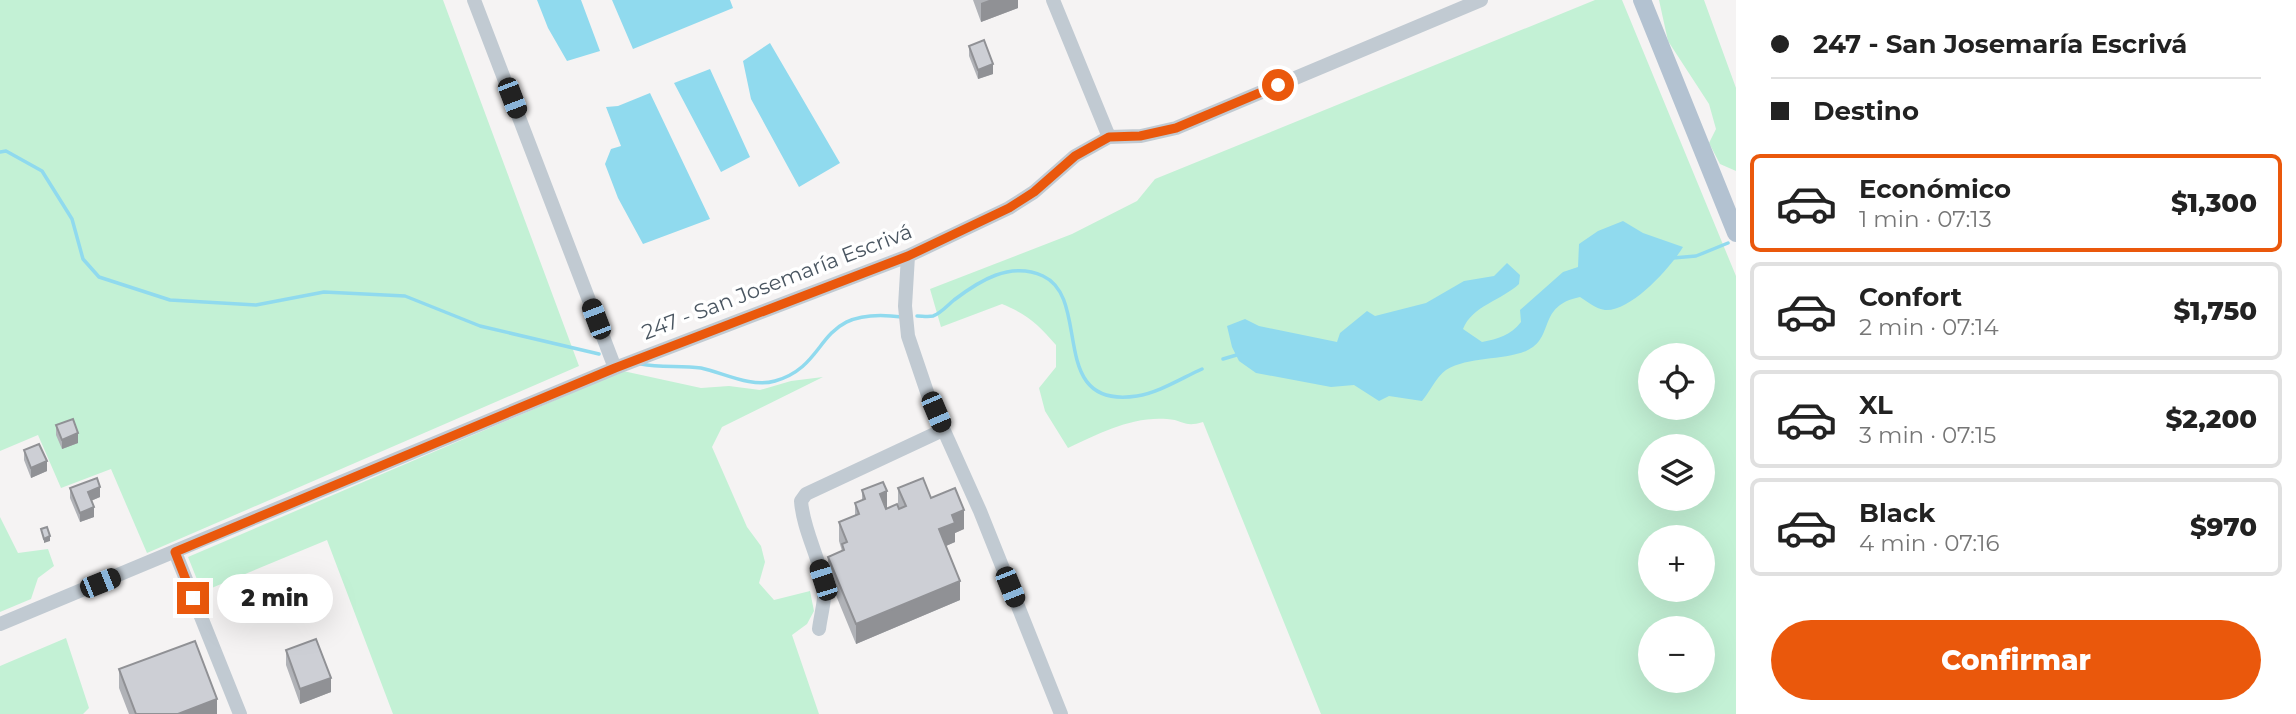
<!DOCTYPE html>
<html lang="es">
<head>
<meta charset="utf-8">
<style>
  :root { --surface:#fff; --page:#f2f2f2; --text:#222; --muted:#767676; --line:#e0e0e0; --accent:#ea580c }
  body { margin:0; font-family:Montserrat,sans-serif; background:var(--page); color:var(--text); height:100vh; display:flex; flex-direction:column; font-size:26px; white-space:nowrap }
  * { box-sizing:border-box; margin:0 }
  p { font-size:23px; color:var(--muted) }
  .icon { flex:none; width:38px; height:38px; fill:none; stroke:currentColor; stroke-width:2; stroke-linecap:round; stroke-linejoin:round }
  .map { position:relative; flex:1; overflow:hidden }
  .panel { display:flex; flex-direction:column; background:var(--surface); width:560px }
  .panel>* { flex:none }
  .top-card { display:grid; align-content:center; height:154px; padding:0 35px; background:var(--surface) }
  .buttons { position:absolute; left:1638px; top:343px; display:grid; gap:14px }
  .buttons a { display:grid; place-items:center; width:77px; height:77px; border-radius:50%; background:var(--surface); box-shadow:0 7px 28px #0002; font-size:35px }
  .end { position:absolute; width:32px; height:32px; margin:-16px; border:9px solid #ea580c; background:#fff; box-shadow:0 0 0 4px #fff }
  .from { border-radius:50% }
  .bubble { position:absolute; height:49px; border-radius:24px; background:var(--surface); box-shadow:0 7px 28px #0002; font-size:23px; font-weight:800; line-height:49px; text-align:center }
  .car { position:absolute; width:21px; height:42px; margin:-21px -10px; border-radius:9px; box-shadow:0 0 5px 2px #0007; background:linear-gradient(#222 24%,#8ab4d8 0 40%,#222 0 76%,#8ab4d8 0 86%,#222 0) }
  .top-card b { display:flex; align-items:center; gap:24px; height:66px; font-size:26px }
  .top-card b+b { border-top:2px solid var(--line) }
  .top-card i { width:18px; height:18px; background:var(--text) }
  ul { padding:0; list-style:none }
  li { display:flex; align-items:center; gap:21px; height:98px; margin:0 14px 10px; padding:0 21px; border:4px solid var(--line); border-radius:10px }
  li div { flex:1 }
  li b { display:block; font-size:26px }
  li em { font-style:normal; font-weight:800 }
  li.active { border-color:var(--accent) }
  li>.icon { width:63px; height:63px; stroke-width:1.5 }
  .primary-button { display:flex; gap:14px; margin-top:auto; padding:14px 35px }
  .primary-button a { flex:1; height:80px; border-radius:42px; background:var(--accent); color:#fff; font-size:28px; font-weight:800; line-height:80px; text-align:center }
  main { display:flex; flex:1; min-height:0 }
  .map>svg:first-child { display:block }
  .green { fill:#c3f1d5; fill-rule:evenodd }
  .water { fill:#90daee }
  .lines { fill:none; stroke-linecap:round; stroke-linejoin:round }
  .stream { stroke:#90daee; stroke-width:3.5 }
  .minor { stroke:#c1cad2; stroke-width:14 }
  .major { stroke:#b3c2d1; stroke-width:18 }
  .wall { fill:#b0b2b7 }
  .shaded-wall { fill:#909195 }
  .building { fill:#cdcfd5; stroke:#909195; stroke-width:2 }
  .route { stroke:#ea580c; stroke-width:9 }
  .labels { text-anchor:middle; stroke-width:7; stroke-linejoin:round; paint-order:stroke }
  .street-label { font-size:21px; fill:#4a5661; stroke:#fff }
</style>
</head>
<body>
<main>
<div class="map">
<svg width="1736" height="714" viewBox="0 0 1736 714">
  <rect width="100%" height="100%" fill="#f5f3f3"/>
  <path class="green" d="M0,0H443L579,366L147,553L111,469L61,488L38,435L0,451Z
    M1595,0H1622L1736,276V714H1321L1203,422C1184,428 1184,420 1167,419C1132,416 1098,434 1068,448L1045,411L1039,388L1056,367V345C1039,325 1027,314 1002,304L941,327L930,289L1072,234L1137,201L1155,179ZM1650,355H1703V408H1650ZM1650,446H1703V499H1650ZM1650,537H1703V590H1650ZM1650,628H1703V681H1650Z
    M1659,0H1704L1736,88V171L1720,164L1709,143L1716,129L1709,104L1668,41Z
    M623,371L701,388L729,386L760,390L791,381L823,377L722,427L712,447L747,527L761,546L765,562L759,583L774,600L810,591L814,611L807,624L792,635L819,714H393L327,540L202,592L188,557Z
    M0,517L18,553L48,549L54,566L38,578L31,599L0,612Z
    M66,638L89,708L83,714H0V666Z"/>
  <path class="water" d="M537,0H581L600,51L567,61L548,28Z
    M612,0H730L733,8L633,49Z
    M770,43L840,163L799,187L751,99L743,61Z
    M710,69L750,157L721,172L674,83Z
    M650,93L710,219L643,244L618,198L605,164L611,149L621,146L606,107L618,106Z
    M1623,221L1643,233L1683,247C1671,267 1631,312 1605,310C1596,309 1588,302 1580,297C1536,306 1556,338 1526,351C1501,361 1469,356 1446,370C1436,377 1430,392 1422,401L1389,396L1379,401L1354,385L1331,387L1256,373L1239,361L1232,347L1227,326L1245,319L1259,326L1337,342L1340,333L1367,311L1375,316L1426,303L1464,281L1494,276L1507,263L1520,275L1519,284C1502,300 1472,306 1463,329L1482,342C1498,339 1511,335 1521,322L1520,310L1563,272L1578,267L1579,244L1598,231Z"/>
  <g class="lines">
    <path class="stream" d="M0,152L6,151L42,171L72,219L83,259L99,277L170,300L256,305L324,292L405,296L480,326L599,354
      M1673,258L1696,256L1728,243
      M917,316C922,316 928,317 933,316C940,314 948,305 954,300C979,281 1010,261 1043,276C1093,299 1046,410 1137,396C1158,393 1182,378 1202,369
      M1223,359L1240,354
      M641,364C661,368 681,365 701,368C724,373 751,388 775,381C834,364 812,305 902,317"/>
    <path class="minor" d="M474,0L615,368
      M1053,0L1109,137
      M908,256L905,306L908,336L928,395L980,511L1061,714
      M175,552L240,714
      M0,624L615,368L908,256L1009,208L1034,192L1075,156L1109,137L1141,136L1176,128L1481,0
      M819,629C821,613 827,595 823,580C817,553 803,528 801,501L806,494L943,430"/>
    <path class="major" d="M1642,0L1736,233"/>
  </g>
  <path class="wall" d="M973,0H1018V8L981,22Z
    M969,46L993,74L978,79L969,56Z
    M56,425L78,443L62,449L56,435Z
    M24,450L47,471L31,478L24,460Z
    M70,488L100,497L91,501L94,517L80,522L70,498Z
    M898,488L931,498L964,529L955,533V542L946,546L960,600L856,644L828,576V557L842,551L839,541V522L855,516V503L862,500V490L887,508L898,507Z
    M286,650L331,692L300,704L286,665Z
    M119,669L217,714H129L119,688Z"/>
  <path class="shaded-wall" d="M989,0H1018V8L981,22V3Z
    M993,64V74L978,79V70Z
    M78,433V443L62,449V440Z
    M47,461V471L31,478V468Z
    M100,487V497L88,502V492Z
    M887,491V510L880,494Z
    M94,507V517L80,522V513Z
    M964,510V529L955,533V542L939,549V529L952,515Z
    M50,536V541L44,543V539Z
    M960,581V600L856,644V624Z
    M331,678V692L300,704V689Z
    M217,699V714H178Z"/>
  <path class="building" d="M984,40L993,64L978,70L969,46Z
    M73,419L78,433L62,440L56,425Z
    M39,444L47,461L31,468L24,450Z
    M97,478L100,487L88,492L94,507L80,513L70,488Z
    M923,478L931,498L955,488L964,510L952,515L955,523L939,529L960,581L856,624L828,557L844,550L842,544L847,542L839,522L859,514L855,503L865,499L862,490L883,482L887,491L880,494L886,509L897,504L899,509L906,506L898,488Z
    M47,527L50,536L44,539L41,529Z
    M316,639L331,678L300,689L286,650Z
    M195,641L217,699L178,714H136L119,669Z"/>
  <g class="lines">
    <path class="route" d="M193,598L175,552L615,368L908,256L1009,208L1034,192L1075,156L1109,137L1140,136L1176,128L1278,85"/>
  </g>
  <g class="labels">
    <g class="street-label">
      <text transform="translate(777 282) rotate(-21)" y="7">247 - San Josemaría Escrivá</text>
    </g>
  </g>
</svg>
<div class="buttons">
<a><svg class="icon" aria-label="locate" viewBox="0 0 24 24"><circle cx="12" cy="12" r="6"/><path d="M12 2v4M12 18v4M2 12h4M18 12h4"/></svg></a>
<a><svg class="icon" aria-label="layers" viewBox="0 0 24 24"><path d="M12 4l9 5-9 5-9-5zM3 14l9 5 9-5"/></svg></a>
<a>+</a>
<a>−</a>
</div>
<i class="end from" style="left:1278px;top:85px"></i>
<i class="end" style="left:193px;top:598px"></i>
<div class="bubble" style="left:217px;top:574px;width:116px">2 min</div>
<i class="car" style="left:512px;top:98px;rotate:159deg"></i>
<i class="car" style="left:596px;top:319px;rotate:339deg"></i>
<i class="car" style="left:936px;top:412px;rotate:157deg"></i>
<i class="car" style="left:823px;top:580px;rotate:342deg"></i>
<i class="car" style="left:100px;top:583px;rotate:68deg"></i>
<i class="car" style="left:1010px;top:587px;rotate:158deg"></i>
</div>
<section class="panel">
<div class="top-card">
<b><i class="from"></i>247 - San Josemaría Escrivá</b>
<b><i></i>Destino</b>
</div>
<ul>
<li class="active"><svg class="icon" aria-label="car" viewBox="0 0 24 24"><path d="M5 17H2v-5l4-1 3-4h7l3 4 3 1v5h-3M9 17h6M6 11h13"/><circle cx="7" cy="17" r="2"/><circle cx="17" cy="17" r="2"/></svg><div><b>Económico</b><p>1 min · 07:13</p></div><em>$1,300</em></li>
<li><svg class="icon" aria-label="car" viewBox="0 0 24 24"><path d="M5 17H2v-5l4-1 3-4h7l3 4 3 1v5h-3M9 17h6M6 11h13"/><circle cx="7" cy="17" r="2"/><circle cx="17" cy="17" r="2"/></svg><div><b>Confort</b><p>2 min · 07:14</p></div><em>$1,750</em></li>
<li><svg class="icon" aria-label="car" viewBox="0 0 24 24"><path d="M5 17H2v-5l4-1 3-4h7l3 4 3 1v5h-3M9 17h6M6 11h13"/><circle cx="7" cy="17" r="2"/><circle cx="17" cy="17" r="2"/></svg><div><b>XL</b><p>3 min · 07:15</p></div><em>$2,200</em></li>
<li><svg class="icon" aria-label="car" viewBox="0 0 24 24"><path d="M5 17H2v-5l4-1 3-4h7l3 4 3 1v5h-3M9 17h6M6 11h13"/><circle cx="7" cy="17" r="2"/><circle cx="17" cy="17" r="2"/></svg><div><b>Black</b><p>4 min · 07:16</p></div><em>$970</em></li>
</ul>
<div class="primary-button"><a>Confirmar</a></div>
</section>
</main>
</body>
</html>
